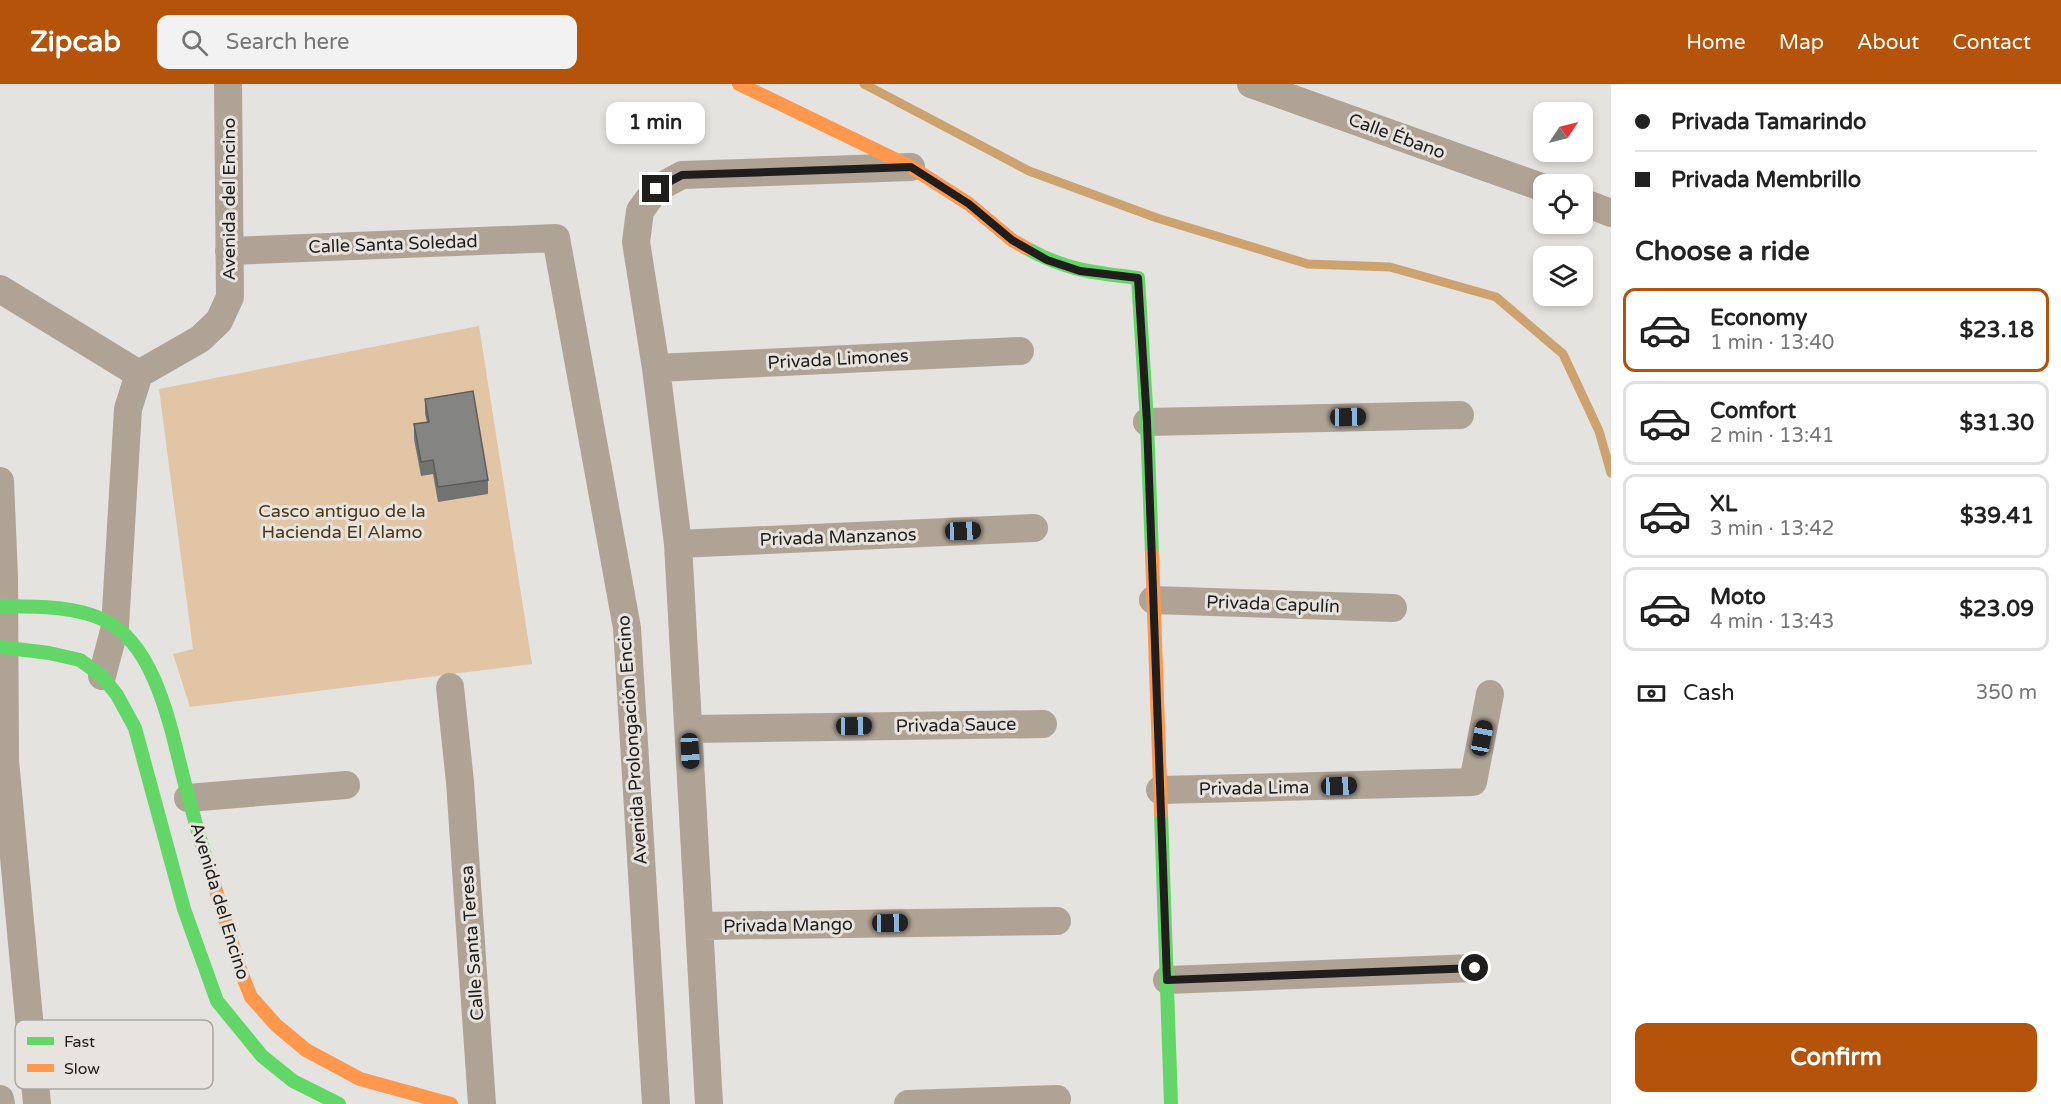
<!DOCTYPE html>
<html lang="en">
<head>
<meta charset="utf-8">
<style>
  :root { --surface:#fff; --page:#f2f2f2; --text:#222; --muted:#767676; --line:#e0e0e0; --accent:#b45309 }
  body { margin:0; font-family:"Varela Round",sans-serif; background:var(--page); color:var(--text); height:100vh; display:flex; flex-direction:column; font-size:22px; white-space:nowrap }
  * { box-sizing:border-box; margin:0 }
  p { font-size:20px; color:var(--muted) }
  .icon { flex:none; width:33px; height:33px; fill:none; stroke:currentColor; stroke-width:2; stroke-linecap:round; stroke-linejoin:round }
  .map { position:relative; flex:1; overflow:hidden }
  .sheet { display:flex; flex-direction:column; background:var(--surface); width:450px }
  .sheet>* { flex:none }
  .hud { display:grid; align-content:center; height:132px; padding:0 24px; background:var(--surface) }
  .needle { width:39px; rotate:55deg }
  .tools { position:absolute; left:1533px; top:18px; display:grid; gap:12px }
  .tools a { display:grid; place-items:center; width:60px; height:60px; border-radius:12px; background:var(--surface); box-shadow:0 3px 9px #0003; font-size:30px }
  .end { position:absolute; width:27px; height:27px; margin:-14px; border:8px solid #201e1d; background:#fff; box-shadow:0 0 0 3px #fff }
  .from { border-radius:50% }
  .bubble { position:absolute; height:42px; border-radius:12px; background:var(--surface); box-shadow:0 3px 9px #0003; font-size:20px; font-weight:800; line-height:42px; text-align:center }
  .car { position:absolute; width:18px; height:36px; margin:-18px -9px; border-radius:8px; box-shadow:0 0 4px 2px #0007; background:linear-gradient(#222 24%,#8ab4d8 0 40%,#222 0 76%,#8ab4d8 0 86%,#222 0) }
  .hud b { display:flex; align-items:center; gap:21px; height:57px; font-size:22px }
  .hud b+b { border-top:2px solid var(--line) }
  .hud i { width:15px; height:15px; background:var(--text) }
  ul { padding:0; list-style:none }
  li { display:flex; align-items:center; gap:18px; height:84px; margin:0 12px 9px; padding:0 12px; border:3px solid var(--line); border-radius:12px }
  li div { flex:1 }
  li b { display:block; font-size:22px }
  li em { font-style:normal; font-weight:800 }
  li.selected { border-color:var(--accent) }
  li>.icon { width:54px; height:54px; stroke-width:1.5 }
  h2 { padding:0 24px; font-size:27px; line-height:72px }
  .pay { display:flex; align-items:center; gap:15px; height:66px; padding:0 24px; font-size:22px }
  .pay p { margin-inline-start:auto }
  .button { display:flex; gap:12px; margin-top:auto; padding:12px 24px }
  .button a { flex:1; height:69px; border-radius:12px; background:var(--accent); color:#fff; font-size:24px; font-weight:800; line-height:69px; text-align:center }
  header { display:flex; align-items:center; gap:36px; box-sizing:border-box; height:84px; padding:0 30px; background:var(--accent); color:#fff }
  header strong { font-size:28px }
  nav { display:flex; gap:33px; margin-inline-start:auto; font-size:21px }
  .search { width:420px; height:54px; background:var(--page); display:flex; align-items:center; gap:15px; box-sizing:border-box; padding:0 21px; border-radius:12px; color:var(--muted); font-size:22px }
  main { display:flex; flex:1; min-height:0 }
  .map>svg:first-child { display:block }
  .green { fill:#e1c5a5 }
  .lines { fill:none; stroke-linecap:round; stroke-linejoin:round }
  .stream { stroke:#cca36f; stroke-width:9 }
  .street { stroke:#afa395; stroke-width:28 }
  .fast { stroke:#63d668; stroke-width:14 }
  .slow { stroke:#ff974d; stroke-width:14 }
  .wall { fill:#727270 }
  .building { fill:#848482; stroke:#5c5c5b; stroke-width:1.5 }
  .route { stroke:#201e1d; stroke-width:8 }
  .labels { text-anchor:middle; stroke-width:6; stroke-linejoin:round; paint-order:stroke }
  .street-label { font-size:18px; fill:#201e1d; stroke:#e7e3de }
  .park-label { font-size:18px; fill:#4e3516; stroke:#e7e3de }
  .key { fill:#e7e3de; stroke:#aba8a4; stroke-width:1.5 }
  .key-label { font-size:16px; fill:#201e1d }
</style>
</head>
<body>
<header>
<strong>Zipcab</strong>
<div class="search"><svg class="icon" aria-label="search" viewBox="0 0 24 24"><circle cx="10" cy="10" r="6"/><path d="M15 15l6 6"/></svg>Search here</div>
<nav><a>Home</a><a>Map</a><a>About</a><a>Contact</a></nav>
</header>
<main>
<div class="map">
<svg width="1611" height="1020" viewBox="0 0 1611 1020">
  <rect width="100%" height="100%" fill="#e5e3e0"/>
  <path class="green" d="M479,242L532,580L190,623L173,570L193,565L159,305Z"/>
  <g class="lines">
    <path class="stream" d="M864,0L1029,87L1157,134L1308,180L1390,183L1496,213L1563,270L1599,347L1611,389"/>
    <path class="street" d="M1251,0L1544,104
      M1582,118L1611,129
      M229,167L556,154L627,544L656,1020
      M0,205L139,290
      M656,284L1020,267
      M1147,338L1460,331
      M0,397L4,492L5,676L37,1020
      M678,460L1034,444
      M1153,516L1393,524
      M102,592L115,543L128,325L139,290L200,255L219,237L230,213L228,0
      M450,603L460,698L482,1020
      M689,645L1043,640
      M1160,706L1473,698L1490,610
      M188,714L346,701
      M700,842L1057,837
      M1167,896L1475,884
      M0,1015L1,1020
      M709,1020L678,460L656,284L636,158L640,127L656,105L682,91L911,83
      M908,1020L1057,1015"/>
    <path class="fast" d="M1026,164C1065,186 1094,189 1138,194L1147,338L1152,470
      M0,522C34,523 72,521 104,536C158,561 172,652 186,704C194,735 203,766 213,797
      M0,563L49,569L80,576L102,592L117,611L135,644L184,825L217,917L262,972L293,997L339,1020
      M1161,729L1171,1020"/>
    <path class="slow" d="M739,0L911,83L969,120L1012,156L1026,164
      M1152,470L1161,729
      M213,797L241,888L251,913L276,941L306,966L360,995L451,1020"/>
  </g>
  <path class="wall" d="M425,315L488,396V410L438,418L433,390L421,392L414,355V340L427,338L425,330Z"/>
  <path class="building" d="M473,307L488,396L438,403L433,376L421,378L414,340L429,338L425,315Z"/>
  <g class="lines">
    <path class="route" d="M656,105L682,91L911,83L969,120L1012,156L1047,176L1080,187L1138,194L1147,338L1167,896L1475,884"/>
  </g>
  <g class="labels">
    <g class="street-label">
      <text transform="translate(1397 52) rotate(20)" y="6">Calle Ébano</text>
      <text transform="translate(229 115) rotate(-90)" y="6">Avenida del Encino</text>
      <text transform="translate(393 160) rotate(-2)" y="6">Calle Santa Soledad</text>
      <text transform="translate(838 275) rotate(-3)" y="6">Privada Limones</text>
      <text transform="translate(838 453) rotate(-2)" y="6">Privada Manzanos</text>
      <text transform="translate(1273 520) rotate(2)" y="6">Privada Capulín</text>
      <text transform="translate(956 641) rotate(-1)" y="6">Privada Sauce</text>
      <text transform="translate(632 656) rotate(-94)" y="6">Avenida Prolongación Encino</text>
      <text transform="translate(1254 704) rotate(-1)" y="6">Privada Lima</text>
      <text transform="translate(220 817) rotate(73)" y="6">Avenida del Encino</text>
      <text transform="translate(788 841) rotate(-1)" y="6">Privada Mango</text>
      <text transform="translate(472 859) rotate(-94)" y="6">Calle Santa Teresa</text>
    </g>
    <g class="park-label">
      <text x="342" y="433">Casco antiguo de la<tspan x="342" dy="21">Hacienda El Alamo</tspan></text>
    </g>
  </g>
  <rect x="15" y="936" width="198" height="69" rx="9" class="key"/>
  <rect x="27" y="953" width="27" height="8" fill="#63d668"/>
  <rect x="27" y="980" width="27" height="8" fill="#ff974d"/>
  <g class="key-label">
    <text x="64" y="963">Fast</text>
    <text x="64" y="990">Slow</text>
  </g>
</svg>
<div class="tools">
<a><svg class="needle" viewBox="-14 -14 28 28"><path d="M0-13l5 13h-10z" fill="#e53935"/><path d="M0 13l5-13h-10z" fill="#767676"/></svg></a>
<a><svg class="icon" aria-label="locate" viewBox="0 0 24 24"><circle cx="12" cy="12" r="6"/><path d="M12 2v4M12 18v4M2 12h4M18 12h4"/></svg></a>
<a><svg class="icon" aria-label="layers" viewBox="0 0 24 24"><path d="M12 4l9 5-9 5-9-5zM3 14l9 5 9-5"/></svg></a>
</div>
<i class="end from" style="left:1475px;top:884px"></i>
<i class="end" style="left:656px;top:105px"></i>
<div class="bubble" style="left:606px;top:18px;width:99px">1 min</div>
<i class="car" style="left:1348px;top:333px;rotate:89deg"></i>
<i class="car" style="left:963px;top:447px;rotate:88deg"></i>
<i class="car" style="left:854px;top:642px;rotate:89deg"></i>
<i class="car" style="left:1482px;top:654px;rotate:11deg"></i>
<i class="car" style="left:690px;top:667px;rotate:177deg"></i>
<i class="car" style="left:1339px;top:702px;rotate:88deg"></i>
<i class="car" style="left:890px;top:839px;rotate:89deg"></i>
</div>
<section class="sheet">
<div class="hud">
<b><i class="from"></i>Privada Tamarindo</b>
<b><i></i>Privada Membrillo</b>
</div>
<h2>Choose a ride</h2>
<ul>
<li class="selected"><svg class="icon" aria-label="car" viewBox="0 0 24 24"><path d="M5 17H2v-5l4-1 3-4h7l3 4 3 1v5h-3M9 17h6M6 11h13"/><circle cx="7" cy="17" r="2"/><circle cx="17" cy="17" r="2"/></svg><div><b>Economy</b><p>1 min · 13:40</p></div><em>$23.18</em></li>
<li><svg class="icon" aria-label="car" viewBox="0 0 24 24"><path d="M5 17H2v-5l4-1 3-4h7l3 4 3 1v5h-3M9 17h6M6 11h13"/><circle cx="7" cy="17" r="2"/><circle cx="17" cy="17" r="2"/></svg><div><b>Comfort</b><p>2 min · 13:41</p></div><em>$31.30</em></li>
<li><svg class="icon" aria-label="car" viewBox="0 0 24 24"><path d="M5 17H2v-5l4-1 3-4h7l3 4 3 1v5h-3M9 17h6M6 11h13"/><circle cx="7" cy="17" r="2"/><circle cx="17" cy="17" r="2"/></svg><div><b>XL</b><p>3 min · 13:42</p></div><em>$39.41</em></li>
<li><svg class="icon" aria-label="car" viewBox="0 0 24 24"><path d="M5 17H2v-5l4-1 3-4h7l3 4 3 1v5h-3M9 17h6M6 11h13"/><circle cx="7" cy="17" r="2"/><circle cx="17" cy="17" r="2"/></svg><div><b>Moto</b><p>4 min · 13:43</p></div><em>$23.09</em></li>
</ul>
<div class="pay"><svg class="icon" aria-label="cash" viewBox="0 0 24 24"><path d="M3 7h18v10H3z"/><circle cx="12" cy="12" r="2"/></svg>Cash<p>350 m</p></div>
<div class="button"><a>Confirm</a></div>
</section>
</main>
</body>
</html>
